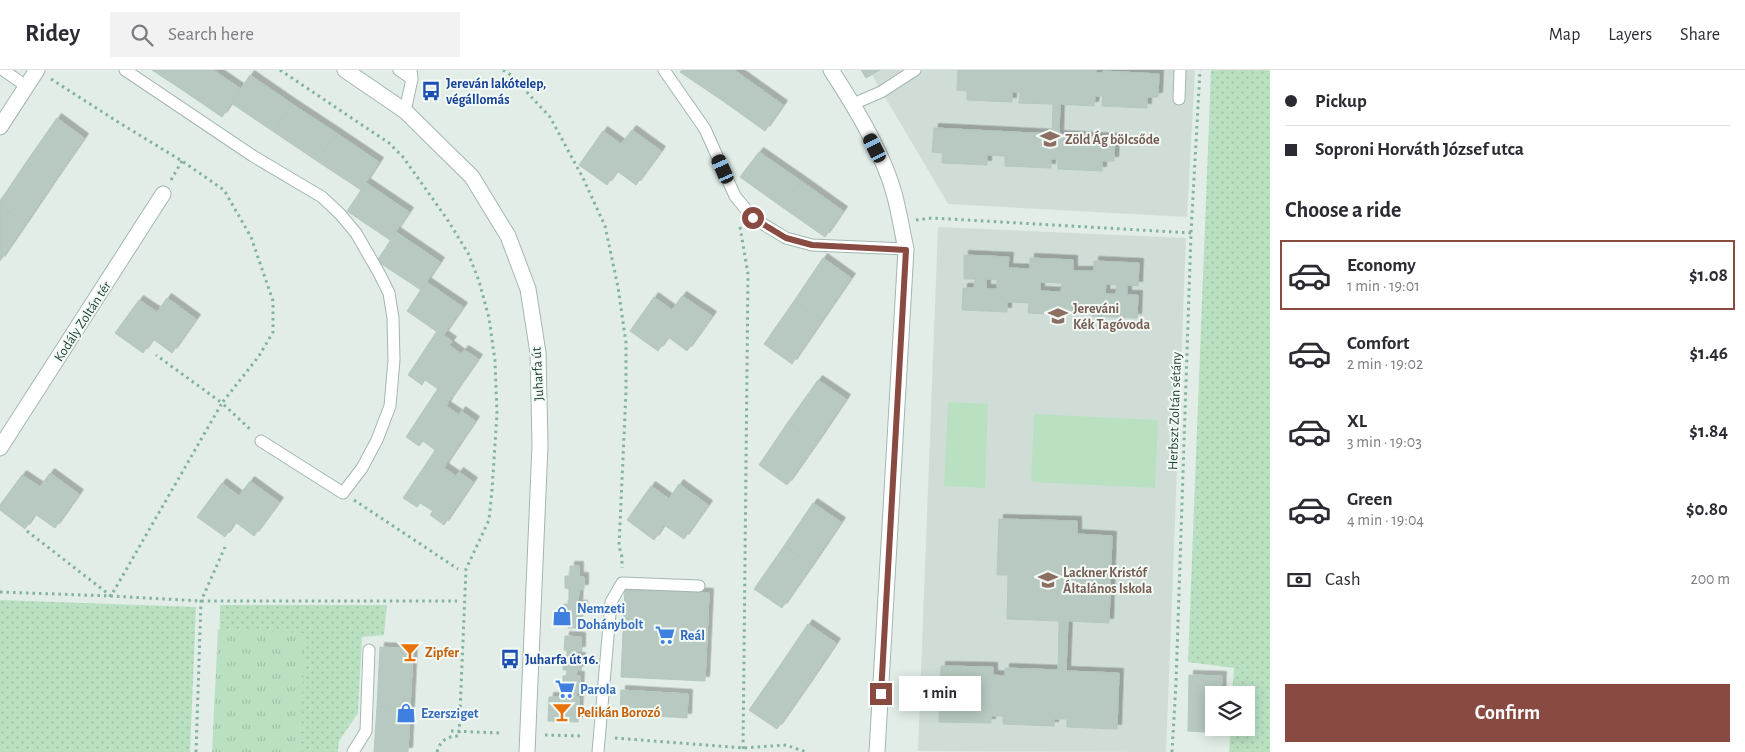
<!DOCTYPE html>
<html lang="en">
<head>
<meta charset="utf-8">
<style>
  :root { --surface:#fff; --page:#f2f2f3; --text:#2b2b33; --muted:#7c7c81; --line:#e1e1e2; --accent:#894a41 }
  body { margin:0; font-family:"Alegreya Sans",sans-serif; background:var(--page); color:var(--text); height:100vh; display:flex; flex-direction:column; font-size:19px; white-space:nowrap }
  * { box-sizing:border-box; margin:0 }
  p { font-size:16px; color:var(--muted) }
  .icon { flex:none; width:28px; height:28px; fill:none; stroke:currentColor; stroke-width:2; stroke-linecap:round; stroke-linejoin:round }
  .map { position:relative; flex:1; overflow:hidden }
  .side { display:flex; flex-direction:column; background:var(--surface); width:475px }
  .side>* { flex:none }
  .top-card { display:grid; align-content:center; height:110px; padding:0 15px; background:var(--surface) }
  .controls { position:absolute; left:1205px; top:616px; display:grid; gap:10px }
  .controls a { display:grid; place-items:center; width:50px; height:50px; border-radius:0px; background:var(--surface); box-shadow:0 2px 12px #0003; font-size:25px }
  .end { position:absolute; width:22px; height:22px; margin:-11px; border:6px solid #894a41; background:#fff; box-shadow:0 0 0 2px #fff }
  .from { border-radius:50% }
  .bubble { position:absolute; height:35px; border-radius:0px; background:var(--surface); box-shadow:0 2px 12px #0003; font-size:16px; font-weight:700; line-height:35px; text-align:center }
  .car { position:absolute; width:15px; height:30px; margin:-15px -8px; border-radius:6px; box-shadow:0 0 4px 1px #0007; background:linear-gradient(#222 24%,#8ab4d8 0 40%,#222 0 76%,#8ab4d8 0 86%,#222 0) }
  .top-card b { display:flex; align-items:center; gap:18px; height:48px; font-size:19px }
  .top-card b+b { border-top:1px solid var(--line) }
  .top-card i { width:12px; height:12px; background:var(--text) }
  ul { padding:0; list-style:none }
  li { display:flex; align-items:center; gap:15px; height:70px; margin:0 10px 8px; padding:0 5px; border:2px solid transparent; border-radius:0px }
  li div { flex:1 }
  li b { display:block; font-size:19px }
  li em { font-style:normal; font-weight:700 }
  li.on { border-color:var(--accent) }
  li>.icon { width:45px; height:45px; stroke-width:1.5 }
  h2 { padding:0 15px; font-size:22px; line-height:60px }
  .pay { display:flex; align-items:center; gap:12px; height:55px; padding:0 15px; font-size:19px }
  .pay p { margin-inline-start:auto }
  .cta { display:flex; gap:10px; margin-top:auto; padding:10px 15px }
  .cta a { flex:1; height:58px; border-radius:0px; background:var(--accent); color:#fff; font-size:20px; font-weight:700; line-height:58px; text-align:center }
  header { display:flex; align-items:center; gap:30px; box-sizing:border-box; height:70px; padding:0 25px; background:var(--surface); border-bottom:1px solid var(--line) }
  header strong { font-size:24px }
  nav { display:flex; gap:28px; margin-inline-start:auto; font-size:18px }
  .search { width:350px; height:45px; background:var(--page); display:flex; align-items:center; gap:12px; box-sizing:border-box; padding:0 18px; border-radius:0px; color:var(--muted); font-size:19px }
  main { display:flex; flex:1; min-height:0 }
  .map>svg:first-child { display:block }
  .built { fill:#d0ddd7 }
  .grass { fill:url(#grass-dots) }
  .park { fill:url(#park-tufts) }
  .pitch { fill:#bae0c2 }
  .building { fill:#b7c9c0; stroke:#b4c8be; fill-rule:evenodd; filter:url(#shadow) }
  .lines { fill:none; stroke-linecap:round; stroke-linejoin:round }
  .service-casing { stroke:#a4b6af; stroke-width:13 }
  .minor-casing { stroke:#a4b6af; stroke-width:17 }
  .path { stroke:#81b3a0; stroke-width:3; stroke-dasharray:2.5 4; stroke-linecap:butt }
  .service { stroke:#fff; stroke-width:11 }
  .minor { stroke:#fff; stroke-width:15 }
  .route { stroke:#894a41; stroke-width:6 }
  .labels { text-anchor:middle; stroke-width:4; stroke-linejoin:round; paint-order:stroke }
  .transit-label { font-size:14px; font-weight:bold; fill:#164399; stroke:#f3faf6; text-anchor:start }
  .education-label { font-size:14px; font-weight:bold; fill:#785e54; stroke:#f3faf6; text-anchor:start }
  .street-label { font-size:14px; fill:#214036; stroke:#f3faf6 }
  .shop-label { font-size:14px; font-weight:bold; fill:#366cbe; stroke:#f3faf6; text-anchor:start }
  .food-label { font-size:14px; font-weight:bold; fill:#c56008; stroke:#f3faf6; text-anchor:start }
</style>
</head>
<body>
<header>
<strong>Ridey</strong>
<div class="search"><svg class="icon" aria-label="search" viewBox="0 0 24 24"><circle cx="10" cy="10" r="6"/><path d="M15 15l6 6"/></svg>Search here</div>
<nav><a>Map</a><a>Layers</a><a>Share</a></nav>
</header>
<main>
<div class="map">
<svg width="1270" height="682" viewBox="0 0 1270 682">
  <defs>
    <pattern id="grass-dots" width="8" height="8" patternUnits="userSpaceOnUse" patternTransform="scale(1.25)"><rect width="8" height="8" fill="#bae0c2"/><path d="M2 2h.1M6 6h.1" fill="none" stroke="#a0c1a7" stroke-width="1.8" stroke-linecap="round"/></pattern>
    <pattern id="park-tufts" width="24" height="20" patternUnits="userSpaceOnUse" patternTransform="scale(1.25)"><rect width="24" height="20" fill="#bae0c2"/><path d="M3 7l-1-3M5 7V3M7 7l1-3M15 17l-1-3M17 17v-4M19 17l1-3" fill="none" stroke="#a0c1a7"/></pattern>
    <filter id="shadow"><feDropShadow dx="4.5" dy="-4.5" stdDeviation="0" flood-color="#0004"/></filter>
  </defs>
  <rect width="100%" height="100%" fill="#e2ede8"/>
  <path class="built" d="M880,0H1195L1187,147L948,134L872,5Z
    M938,157L1186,168L1166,682L918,681Z"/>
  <path class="grass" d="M1211,0H1270V682H1229L1231,658H1246V625H1232L1234,598L1188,592Z
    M0,530L196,537L190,682H0Z
    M220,535H387L384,565L362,567L358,643L339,671L338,682H218Z"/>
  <path class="park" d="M218,559L305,563L300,682H212Z"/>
  <path class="pitch" d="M948,332L988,334L985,418L944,416Z
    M1034,344L1158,350L1155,418L1031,412Z"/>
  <path class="building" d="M152,0H194L181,19Z
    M194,0H213L241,19L222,47L181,19Z
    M682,0H734L741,5L723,31L680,2Z
    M861,0H880L866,8Z
    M958,0H1096V3H1103V1L1159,4L1158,27H1147V38L1102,36L1103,26H1095L1094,36L1060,34L1059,65L1115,68L1114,91H1102V101L1058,99V89H1051V98L1005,96V86L987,85V95L942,93L943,83L932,82L934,58L1052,64L1053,34L1019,33L1020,22H1012V32L967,30V21L957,20Z
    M250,5L292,34L274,62L231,33Z
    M741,5L783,35L765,61L723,31Z
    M292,34L336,63L317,91L274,62Z
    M57,48L84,68L55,110L27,91Z
    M632,60L661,81L636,115L617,101L607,115L579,95L603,61L621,74Z
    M336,63L379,92L361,120L317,91Z
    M759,82L801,111L782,137L740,107Z
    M27,91L55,110L26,153L0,135V131Z
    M801,111L843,141L825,167L782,137Z
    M366,113L409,142L390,170L347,141Z
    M0,135L26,153L0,191Z
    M396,162L440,192L421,220L377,191Z
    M964,185L1009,187L1008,198L1030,199V188L1073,190V201H1094V191L1139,193L1138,216L1127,215V225H1138L1137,248L1092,246V235L1071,234V245L1028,243L1029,233L1007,232V242L962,240L963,218H974L975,209H964ZM986,209L997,210V219H986ZM1040,212L1062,213L1061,222L1040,221ZM1106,214L1117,215L1116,224H1105Z
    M823,188L851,208L822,250L794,231Z
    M426,212L463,237L443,266L407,241Z
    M682,226L712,246L687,281L668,267L658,281L630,261L654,227L672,240Z
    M167,228L196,249L172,283L153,269L143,283L115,263L139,230L157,242Z
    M794,231L822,250L792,294L764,274Z
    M437,261L452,271L449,275L461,284L464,280L478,289L448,332L435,323L438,319L425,310L422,315L408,305Z
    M818,310L846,329L817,372L788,352Z
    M435,323L448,332L446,336L459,345L461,341L475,351L446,394L432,385L435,380L423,371L419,376L406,367Z
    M788,352L817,372L787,415L759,395Z
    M432,385L446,394L444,398L456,406L459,402L473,412L444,455L430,445L433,441L420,433L417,437L403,428Z
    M50,403L79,424L55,458L35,444L25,459L0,440V435L22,405L40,417Z
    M250,411L279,432L254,466L235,452L225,467L197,447L222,413L239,426Z
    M679,414L708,435L684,469L664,455L654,470L627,450L651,416L669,429Z
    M813,433L841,452L812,495L784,476Z
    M999,449L1077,451V464L1112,466L1109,553L1068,551L1066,601L1119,603L1117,659L1067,657V649H1054V656L1003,654V646H991V653L939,652L941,596L993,597V605L1005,606V598L1058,600L1059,551L1007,549L1008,505H997Z
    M784,476L812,495L782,538L754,519Z
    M570,496H579V507H584V519H579L578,535H583V546H578L577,558H568V546L564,545V534H569V519L565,518V506H570Z
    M625,518L709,523L705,611L621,607Z
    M808,554L836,573L807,616L779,597Z
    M565,566L581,567V581H577V587H581L580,600H577L576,606H580L579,622H576V627H579L578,652L548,651L549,627H566V621H563V606H566L567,600H563L564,586H567V580H564Z
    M380,577L413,579L410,639L377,637Z
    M779,597L807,616L777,659L749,640Z
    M1189,605L1222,606L1221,625H1214V658H1220V663L1188,661Z
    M621,620L688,624L687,648L620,644Z
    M377,637L410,639L408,682H374Z"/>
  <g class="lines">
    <defs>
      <path id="service" d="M3,0L26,16
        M125,0L253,86L322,127L340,144L356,163L379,203L389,223L393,248L394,290L390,336L377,370L362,398L343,423L261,371
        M399,0L412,9
        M664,0L705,59L735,126L753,148L786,168L812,175L906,179
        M1179,29L1180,0
        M853,34L881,22L915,0
        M405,41L412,9L411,0
        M353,682L366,661L369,580
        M598,682L611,532L622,513L699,516"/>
      <path id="minor" d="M345,0L405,41L472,107L508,166L528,219L538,283L540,375L527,682
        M831,0C854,35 883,83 894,123C899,141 902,161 906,179L877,682
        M0,57L37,0
        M0,378L163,124"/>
    </defs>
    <use href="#service" class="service-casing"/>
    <use href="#minor" class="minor-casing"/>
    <path class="path" d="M280,0L389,73L403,87L447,149L468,183L479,211L489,248L495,291L497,344L492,420L489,450L466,499L459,666C447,666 440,671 437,682
      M503,0L511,5L550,47L583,108L605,156L618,217L626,273V322L619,476L622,487V498
      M51,9L118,52L182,91L224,120L251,167L273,231V262L259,286L222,333L156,285
      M171,110L182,91
      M916,150L932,148L1191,163
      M740,157L748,204L743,682
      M354,430L458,499
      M27,461L111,526L222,333L252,361
      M0,522L111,526L201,531H457
      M451,661L501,663
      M545,665L584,666
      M615,668L743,678L786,675L806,682
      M196,682L201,531L225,477
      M1172,682L1176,613L1191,163L1200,0"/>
    <use href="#service" class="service"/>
    <use href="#minor" class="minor"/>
  </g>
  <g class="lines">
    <path class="route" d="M753,148L786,168L812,175L906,180L881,624"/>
  </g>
  <defs>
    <symbol id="bus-bare" viewBox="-9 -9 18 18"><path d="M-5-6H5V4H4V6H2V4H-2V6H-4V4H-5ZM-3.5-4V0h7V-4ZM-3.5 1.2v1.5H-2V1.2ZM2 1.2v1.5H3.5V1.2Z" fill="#1a4fb4" stroke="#f3faf6" stroke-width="2.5" paint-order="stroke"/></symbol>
    <symbol id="school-bare" viewBox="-9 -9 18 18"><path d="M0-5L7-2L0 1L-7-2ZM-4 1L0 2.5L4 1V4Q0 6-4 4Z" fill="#8d6e63" stroke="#f3faf6" stroke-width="2.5" paint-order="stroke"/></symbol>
    <symbol id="shop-bare" viewBox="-9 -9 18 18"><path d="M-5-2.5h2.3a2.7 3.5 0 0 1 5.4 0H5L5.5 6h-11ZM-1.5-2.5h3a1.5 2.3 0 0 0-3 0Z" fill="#3f7fe0" stroke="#f3faf6" stroke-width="2.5" paint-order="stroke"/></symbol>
    <symbol id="supermarket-bare" viewBox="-9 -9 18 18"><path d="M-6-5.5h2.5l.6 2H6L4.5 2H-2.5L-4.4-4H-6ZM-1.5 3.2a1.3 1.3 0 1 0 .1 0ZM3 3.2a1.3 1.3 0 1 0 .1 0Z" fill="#3f7fe0" stroke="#f3faf6" stroke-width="2.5" paint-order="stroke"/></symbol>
    <symbol id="bar-bare" viewBox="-9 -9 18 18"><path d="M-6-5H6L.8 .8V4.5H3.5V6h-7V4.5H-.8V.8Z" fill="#e8710a" stroke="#f3faf6" stroke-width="2.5" paint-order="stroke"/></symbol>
  </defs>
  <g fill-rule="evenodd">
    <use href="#bus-bare" x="417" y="7" width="28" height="28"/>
    <use href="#school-bare" x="1036" y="55" width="28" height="28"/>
    <use href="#school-bare" x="1044" y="232" width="28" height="28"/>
    <use href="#school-bare" x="1034" y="496" width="28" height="28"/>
    <use href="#shop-bare" x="548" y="532" width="28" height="28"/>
    <use href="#supermarket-bare" x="651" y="551" width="28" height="28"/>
    <use href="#bar-bare" x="396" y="568" width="28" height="28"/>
    <use href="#bus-bare" x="496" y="575" width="28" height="28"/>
    <use href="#supermarket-bare" x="551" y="605" width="28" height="28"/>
    <use href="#bar-bare" x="548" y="628" width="28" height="28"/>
    <use href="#shop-bare" x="392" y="629" width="28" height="28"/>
  </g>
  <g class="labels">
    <g class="transit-label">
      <text x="446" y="18">Jereván lakótelep,<tspan x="446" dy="16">végállomás</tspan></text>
      <text x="525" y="594">Juharfa út 16.</text>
    </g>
    <g class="education-label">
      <text x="1065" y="74">Zöld Ág bölcsőde</text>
      <text x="1073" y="243">Jereváni<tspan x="1073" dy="16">Kék Tagóvoda</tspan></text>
      <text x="1063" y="507">Lackner Kristóf<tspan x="1063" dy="16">Általános Iskola</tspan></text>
    </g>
    <g class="street-label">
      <text transform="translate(82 251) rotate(-57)" y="5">Kodály Zoltán tér</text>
      <text transform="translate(537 304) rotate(-93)" y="5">Juharfa út</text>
      <text transform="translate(1174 341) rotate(-88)" y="5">Herbszt Zoltán sétány</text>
    </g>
    <g class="shop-label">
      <text x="577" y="543">Nemzeti<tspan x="577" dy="16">Dohánybolt</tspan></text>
      <text x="680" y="570">Reál</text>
      <text x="580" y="624">Parola</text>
      <text x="421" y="648">Ezersziget</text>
    </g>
    <g class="food-label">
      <text x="425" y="587">Zipfer</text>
      <text x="577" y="647">Pelikán Borozó</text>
    </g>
  </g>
</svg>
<div class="controls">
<a><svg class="icon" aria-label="layers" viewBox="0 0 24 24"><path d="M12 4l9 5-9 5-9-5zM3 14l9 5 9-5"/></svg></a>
</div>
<i class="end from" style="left:753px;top:148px"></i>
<i class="end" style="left:881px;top:624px"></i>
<div class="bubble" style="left:899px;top:606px;width:82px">1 min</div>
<i class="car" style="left:875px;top:78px;rotate:333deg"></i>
<i class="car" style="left:723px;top:99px;rotate:336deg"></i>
</div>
<section class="side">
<div class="top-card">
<b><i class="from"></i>Pickup</b>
<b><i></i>Soproni Horváth József utca</b>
</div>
<h2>Choose a ride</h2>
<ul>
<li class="on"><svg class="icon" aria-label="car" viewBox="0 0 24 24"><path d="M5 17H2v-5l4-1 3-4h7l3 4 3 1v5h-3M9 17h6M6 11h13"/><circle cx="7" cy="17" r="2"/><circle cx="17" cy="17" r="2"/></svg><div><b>Economy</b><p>1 min · 19:01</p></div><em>$1.08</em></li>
<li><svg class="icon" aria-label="car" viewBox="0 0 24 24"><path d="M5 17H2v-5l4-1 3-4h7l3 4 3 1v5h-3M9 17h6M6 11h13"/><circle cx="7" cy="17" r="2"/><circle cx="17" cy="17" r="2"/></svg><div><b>Comfort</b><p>2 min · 19:02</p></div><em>$1.46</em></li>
<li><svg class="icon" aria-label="car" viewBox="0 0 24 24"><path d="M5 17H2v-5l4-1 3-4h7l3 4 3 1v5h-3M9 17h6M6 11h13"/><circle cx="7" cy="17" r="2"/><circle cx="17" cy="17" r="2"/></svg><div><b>XL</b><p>3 min · 19:03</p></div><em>$1.84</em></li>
<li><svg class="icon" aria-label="car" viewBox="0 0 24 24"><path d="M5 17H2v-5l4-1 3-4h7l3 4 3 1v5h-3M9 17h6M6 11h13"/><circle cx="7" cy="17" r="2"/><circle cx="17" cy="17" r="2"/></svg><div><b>Green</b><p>4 min · 19:04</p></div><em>$0.80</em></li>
</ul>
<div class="pay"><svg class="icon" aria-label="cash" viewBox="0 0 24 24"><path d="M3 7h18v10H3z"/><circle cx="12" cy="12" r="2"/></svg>Cash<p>200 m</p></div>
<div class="cta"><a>Confirm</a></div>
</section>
</main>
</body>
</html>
